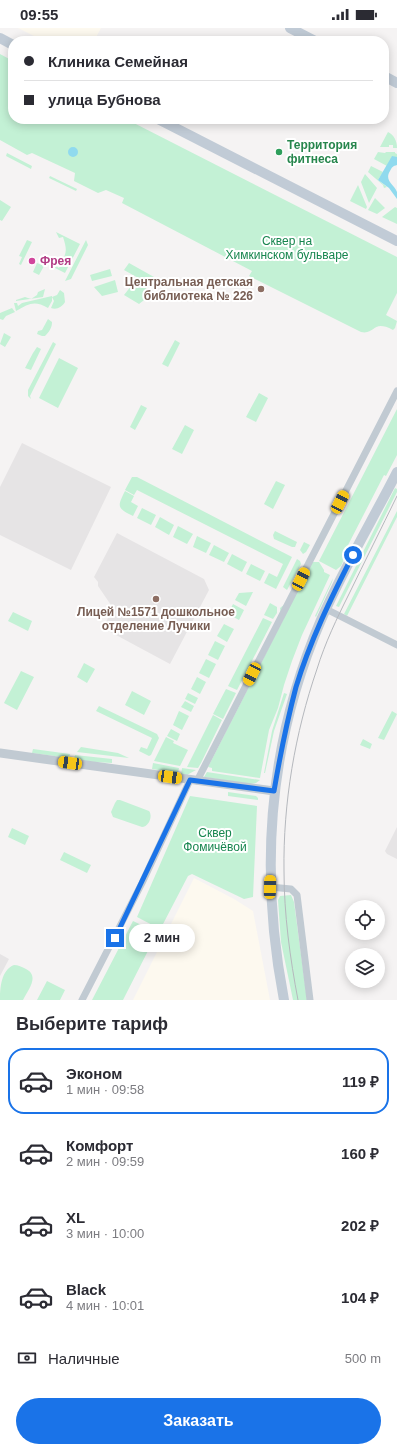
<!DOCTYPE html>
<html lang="ru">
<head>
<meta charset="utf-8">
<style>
  :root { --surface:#fff; --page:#f7f7f7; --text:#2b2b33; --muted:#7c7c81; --line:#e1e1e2; --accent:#1a73e8 }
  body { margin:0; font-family:Arial,sans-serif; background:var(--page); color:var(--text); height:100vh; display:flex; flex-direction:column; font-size:15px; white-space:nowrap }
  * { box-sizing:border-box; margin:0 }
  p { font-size:13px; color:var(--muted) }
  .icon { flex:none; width:22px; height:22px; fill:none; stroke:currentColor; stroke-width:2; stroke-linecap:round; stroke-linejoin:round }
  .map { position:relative; height:972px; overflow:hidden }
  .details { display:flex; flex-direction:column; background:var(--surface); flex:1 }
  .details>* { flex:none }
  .banner { position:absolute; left:8px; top:8px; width:381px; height:88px; border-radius:16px; box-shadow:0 2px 10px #0003; display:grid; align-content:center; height:88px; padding:0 16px; background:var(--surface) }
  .buttons { position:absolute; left:345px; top:872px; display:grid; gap:8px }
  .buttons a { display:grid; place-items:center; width:40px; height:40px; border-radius:50%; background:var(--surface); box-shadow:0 2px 10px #0003; font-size:20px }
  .end { position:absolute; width:18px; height:18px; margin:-9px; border:5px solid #1a73e8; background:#fff; box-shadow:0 0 0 2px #fff }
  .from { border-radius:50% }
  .bubble { position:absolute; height:28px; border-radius:14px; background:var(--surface); box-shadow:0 2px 10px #0003; font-size:13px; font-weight:700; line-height:28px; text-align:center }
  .car { position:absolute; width:12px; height:24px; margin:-12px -6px; border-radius:5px; box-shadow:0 0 3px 1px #0007; background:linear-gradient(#f5c518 24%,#345 0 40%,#f5c518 0 76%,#345 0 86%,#f5c518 0) }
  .banner b { display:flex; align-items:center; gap:14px; height:38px; font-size:15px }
  .banner b+b { border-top:1px solid var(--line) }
  .banner i { width:10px; height:10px; background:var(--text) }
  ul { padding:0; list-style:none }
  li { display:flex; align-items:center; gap:12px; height:66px; margin:0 8px 6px; padding:0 8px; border:2px solid transparent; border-radius:16px }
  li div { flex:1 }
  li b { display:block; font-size:15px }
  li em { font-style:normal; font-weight:700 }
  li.selected { border-color:var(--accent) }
  li>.icon { width:36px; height:36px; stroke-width:1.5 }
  h2 { padding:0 16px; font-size:18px; line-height:48px }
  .pay { display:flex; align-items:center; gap:10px; height:44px; padding:0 16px; font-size:15px }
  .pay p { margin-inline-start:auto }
  .button { display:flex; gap:8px; margin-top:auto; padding:8px 16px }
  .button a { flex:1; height:46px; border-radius:24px; background:var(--accent); color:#fff; font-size:16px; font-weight:700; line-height:46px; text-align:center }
  .status { display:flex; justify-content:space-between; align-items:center; height:28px; padding:0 20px; background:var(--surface); direction:ltr }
  .status svg { height:11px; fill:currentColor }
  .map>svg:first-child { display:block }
  .commercial { fill:#fdf9ef }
  .education { fill:#e6e4e5 }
  .green { fill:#c3f1d5 }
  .water { fill:#90daee }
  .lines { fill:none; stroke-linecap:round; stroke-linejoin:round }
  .minor { stroke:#c1cad2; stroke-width:7 }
  .tertiary { stroke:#c1cad2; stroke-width:9 }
  .secondary { stroke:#c1cbd6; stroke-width:10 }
  .tram { stroke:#b5b8bd; stroke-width:1 }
  .route { stroke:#1a73e8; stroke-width:5 }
  .leisure-dot { fill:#2e9e5b; stroke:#fff; stroke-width:1.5 }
  .hotel-dot { fill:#d1479c; stroke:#fff; stroke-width:1.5 }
  .education-dot { fill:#8d6e63; stroke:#fff; stroke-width:1.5 }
  .labels { text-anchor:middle; stroke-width:4; stroke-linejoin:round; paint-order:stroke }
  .leisure-label { font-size:12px; font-weight:bold; fill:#27864d; stroke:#fff; text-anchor:start }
  .park-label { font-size:12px; fill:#17864f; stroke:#fff }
  .hotel-label { font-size:12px; font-weight:bold; fill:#b23c85; stroke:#fff; text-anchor:start }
  .education-label { font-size:12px; font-weight:bold; fill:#785e54; stroke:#fff; text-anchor:end }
</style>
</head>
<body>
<div class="status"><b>09:55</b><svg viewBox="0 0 49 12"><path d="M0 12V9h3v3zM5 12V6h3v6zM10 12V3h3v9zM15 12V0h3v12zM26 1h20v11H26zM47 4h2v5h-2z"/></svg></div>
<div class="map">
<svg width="397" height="972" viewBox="0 0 397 972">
  <rect width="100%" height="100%" fill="#f5f3f3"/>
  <path class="commercial" d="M18,0H101L94,13H44Z
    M194,850L234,871L253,883L270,972H133Z"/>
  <path class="education" d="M22,415L111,459L71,542L0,507V459Z
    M117,505L204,551L209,562L170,636L103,600L113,580L98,558V554L94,549Z
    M397,799V831L387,826L385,823Z
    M0,926L9,931L0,948Z"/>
  <path class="green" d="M0,26L13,33V91H126L397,229V265L386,287L397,293L395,300L393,302C372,291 376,307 361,304L249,248L252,243L122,175L124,170L106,162L98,165L74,153L75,145L32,125L27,127L0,112Z
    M388,104C394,107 397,113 397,120H393V117H389V119H380Z
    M378,124L385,125L386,124H395V125L397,126V129H392L387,138L374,131Z
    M7,125L32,138L31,141L6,128Z
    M371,138L383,144L378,152L387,159L384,160L383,157L368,144Z
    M365,146L377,160L369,175L361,154Z
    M50,148L77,161L76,163L49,150Z
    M358,157L367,179L366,181L350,173Z
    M375,170L385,180L377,186L368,182Z
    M0,172L11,179L2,193L0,192Z
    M395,179L397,180V196L382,189Z
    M56,204L80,216L65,245L55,240L56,238L59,240C66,225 68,224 63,209L59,210Z
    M27,212L32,214L21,237L19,236L22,229L19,228Z
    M86,212L88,217L71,251L65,253Z
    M37,235L44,238L39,247L33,244Z
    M129,235L154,249L149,256L124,242Z
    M110,241L112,248L92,253L90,247Z
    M115,252L118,264L102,268L94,259Z
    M135,253L153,265L139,276L124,267Z
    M45,261L43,269L16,273V272L25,269L31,271L37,267L38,264Z
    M60,262L64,265L65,274C62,279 57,282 51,280L54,273L52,269L57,267Z
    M52,268V273L48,280C34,272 29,276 16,283L14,275H17L18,278L22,275Z
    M12,280L15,284L6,288L3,292L0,291V285Z
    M48,291L52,294C52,300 49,304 45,308H42L37,306L38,303L42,302Z
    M4,305L11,309L5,319L0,316Z
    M175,312L180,315L168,339L162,336Z
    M53,314L56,316L30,368L31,371L28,368V362Z
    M37,319L41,321L31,342L25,340L33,325Z
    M59,330L78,340L58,380L39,370Z
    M259,365L268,370L256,394L246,389Z
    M141,377L147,380L135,402L130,399Z
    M397,381V427L386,448L384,447L345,523L347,525L341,538L336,542L319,533Z
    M185,397L194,402L182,426L172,421Z
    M132,449H137L292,529L276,561L264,555L269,545L277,549L283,536L137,462L134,467L125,462Z
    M276,453L285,457L273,481L264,476Z
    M395,460L397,461V464L339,579L336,578Z
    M125,463L134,468L131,474L138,478L133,488C117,480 117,479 125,463Z
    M142,480L156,487L151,497L137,490Z
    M397,483V489L347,588L344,586Z
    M160,489L174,497L169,507L155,499Z
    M178,498L193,506L187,516L173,509Z
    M275,503L297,514L295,519H292L274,511L273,507Z
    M197,508L211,515L206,525L193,519Z
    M304,514L310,517L306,524L303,526L300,522Z
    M214,517L229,525L224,534L209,527Z
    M232,526L247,534L242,544L227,536Z
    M297,531L300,533L301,536L287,562L283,559Z
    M310,534H319L324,542V544L330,547L302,607L292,633L284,657L278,680L269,702L260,750L212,743V740L208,739L284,590L281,587L280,580L285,576Z
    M251,536L265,543L260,553L246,546Z
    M333,550L332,554L316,589L315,588Z
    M253,564L246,578L235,572L239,565Z
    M270,575L277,579V585L273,591L264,587Z
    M233,576L244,582L239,592L228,586Z
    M13,584L32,593L28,603L8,593Z
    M263,590L272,594L237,662L228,658Z
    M224,596L234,601L227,614L217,608Z
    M215,613L225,618L218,632L208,627Z
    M206,631L216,636L209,650L199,645Z
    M84,635L95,641L87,655L77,649Z
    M21,643L34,649L17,682L4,675Z
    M197,649L206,654L200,666L191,661Z
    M226,661L236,665L223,691L213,686Z
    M132,663L151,673L144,687L125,677Z
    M188,665L198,670L195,676L185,671Z
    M284,665L287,666L274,703L265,745H264L272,703Z
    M185,673L194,678L191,684L181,679Z
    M99,678L157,706L159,710L151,727L149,728L139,723L141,719L147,721L152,710L96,683Z
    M179,683L189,688L182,702L173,697Z
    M392,683L397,686L384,712L378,710Z
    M213,687L222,692L201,735L198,740L187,739Z
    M171,701L180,706L177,713L167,708Z
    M166,709L174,713L173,715L188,722L180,738L154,733Z
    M363,711L372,716L370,721L360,717Z
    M81,719L118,725L129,730L77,724Z
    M33,721L70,726L69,730L32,725Z
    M75,727L112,731V735L78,733L74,731Z
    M153,735L179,740L178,745L152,741Z
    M182,740L196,742L187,747L181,746Z
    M207,744L260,752L256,755L250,756L204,749Z
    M228,764L256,768L258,770V772L228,768Z
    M190,768L257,778L253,869L244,871L192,846L188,848L162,898L158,900L137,889Z
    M117,772H120L149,783C153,788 149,799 142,799L113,789L111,784L115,775Z
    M12,800L29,808L25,817L8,809Z
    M64,824L91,837L87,845L60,832Z
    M291,867L294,874L307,972H293L281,914L278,872L280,868Z
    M133,893L156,904L153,913L123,972H92Z
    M14,937C18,937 22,939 26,941C40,948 28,962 23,972H0C0,960 1,942 14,937Z
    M47,953L65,962L60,972H37Z"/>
  <path class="water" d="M68 124a5 5 0 1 1 10 0a5 5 0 1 1-10 0Z
    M392,128L397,129V137C393,138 392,139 390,143C384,153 394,156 397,164C397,166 397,169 397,171L389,160L378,152Z"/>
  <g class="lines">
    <path class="minor" d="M326,581L397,617
      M197,753L397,363
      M270,859L291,861L297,867L310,972
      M82,972L142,855L190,752"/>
    <path class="tertiary" d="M0,725L274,763"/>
    <path class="secondary" d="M290,0L315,13
      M0,10L13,17
      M384,48L397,55
      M158,91L397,213
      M284,972C259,842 268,715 321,592C343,541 372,493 397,444"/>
    <path class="tram" d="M298,972C290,930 284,886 284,843C283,775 295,705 317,641C325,615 337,590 349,566C365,533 381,501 397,468"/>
  </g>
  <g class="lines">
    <path class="route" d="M115,910L190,752L274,763C280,728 287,693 296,659C310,613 331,570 353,527"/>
  </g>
  <circle class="leisure-dot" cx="279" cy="124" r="4"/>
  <circle class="hotel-dot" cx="32" cy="233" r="4"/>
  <g class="education-dot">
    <circle cx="261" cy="261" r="4"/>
    <circle cx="156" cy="571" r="4"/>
  </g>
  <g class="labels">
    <g class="leisure-label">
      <text x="287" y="121">Территория<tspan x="287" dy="14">фитнеса</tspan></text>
    </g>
    <g class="park-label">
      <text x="287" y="217">Сквер на<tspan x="287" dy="14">Химкинском бульваре</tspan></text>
      <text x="215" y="809">Сквер<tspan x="215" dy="14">Фомичёвой</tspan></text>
    </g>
    <g class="hotel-label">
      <text x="40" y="237">Фрея</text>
    </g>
    <g class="education-label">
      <text x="253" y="258">Центральная детская<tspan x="253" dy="14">библиотека № 226</tspan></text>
      <text x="156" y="588" text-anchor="middle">Лицей №1571 дошкольное<tspan x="156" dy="14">отделение Лучики</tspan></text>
    </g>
  </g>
</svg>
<div class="buttons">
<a><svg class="icon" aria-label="locate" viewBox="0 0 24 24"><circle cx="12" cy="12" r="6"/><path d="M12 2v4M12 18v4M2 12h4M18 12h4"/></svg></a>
<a><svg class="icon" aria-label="layers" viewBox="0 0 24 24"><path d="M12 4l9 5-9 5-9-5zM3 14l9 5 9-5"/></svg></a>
</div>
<i class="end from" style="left:353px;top:527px"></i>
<i class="end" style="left:115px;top:910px"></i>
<div class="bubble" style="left:129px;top:896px;width:66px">2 мин</div>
<i class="car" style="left:340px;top:474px;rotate:27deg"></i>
<i class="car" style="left:301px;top:551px;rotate:27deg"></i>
<i class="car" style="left:252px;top:646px;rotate:207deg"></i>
<i class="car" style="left:70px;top:735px;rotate:278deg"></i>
<i class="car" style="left:170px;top:749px;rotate:98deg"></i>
<i class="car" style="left:270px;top:859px;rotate:1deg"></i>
<div class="banner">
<b><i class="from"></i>Клиника Семейная</b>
<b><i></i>улица Бубнова</b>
</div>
</div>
<section class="details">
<h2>Выберите тариф</h2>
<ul>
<li class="selected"><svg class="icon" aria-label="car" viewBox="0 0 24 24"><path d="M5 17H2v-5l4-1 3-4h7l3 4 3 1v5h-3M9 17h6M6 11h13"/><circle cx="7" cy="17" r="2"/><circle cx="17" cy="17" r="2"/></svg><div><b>Эконом</b><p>1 мин · 09:58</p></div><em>119 ₽</em></li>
<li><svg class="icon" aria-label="car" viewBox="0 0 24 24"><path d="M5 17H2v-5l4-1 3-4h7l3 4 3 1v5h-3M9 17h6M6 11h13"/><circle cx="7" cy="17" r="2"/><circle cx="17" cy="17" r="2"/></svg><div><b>Комфорт</b><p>2 мин · 09:59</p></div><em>160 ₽</em></li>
<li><svg class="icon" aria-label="car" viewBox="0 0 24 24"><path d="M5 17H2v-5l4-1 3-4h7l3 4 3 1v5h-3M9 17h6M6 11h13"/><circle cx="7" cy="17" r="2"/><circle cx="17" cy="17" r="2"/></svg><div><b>XL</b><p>3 мин · 10:00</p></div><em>202 ₽</em></li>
<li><svg class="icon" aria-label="car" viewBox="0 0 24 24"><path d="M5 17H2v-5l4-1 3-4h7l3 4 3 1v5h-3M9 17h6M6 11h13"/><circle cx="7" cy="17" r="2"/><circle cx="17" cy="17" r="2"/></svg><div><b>Black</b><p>4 мин · 10:01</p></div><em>104 ₽</em></li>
</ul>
<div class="pay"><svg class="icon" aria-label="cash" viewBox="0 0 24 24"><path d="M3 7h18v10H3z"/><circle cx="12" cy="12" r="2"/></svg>Наличные<p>500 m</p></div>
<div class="button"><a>Заказать</a></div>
</section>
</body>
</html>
